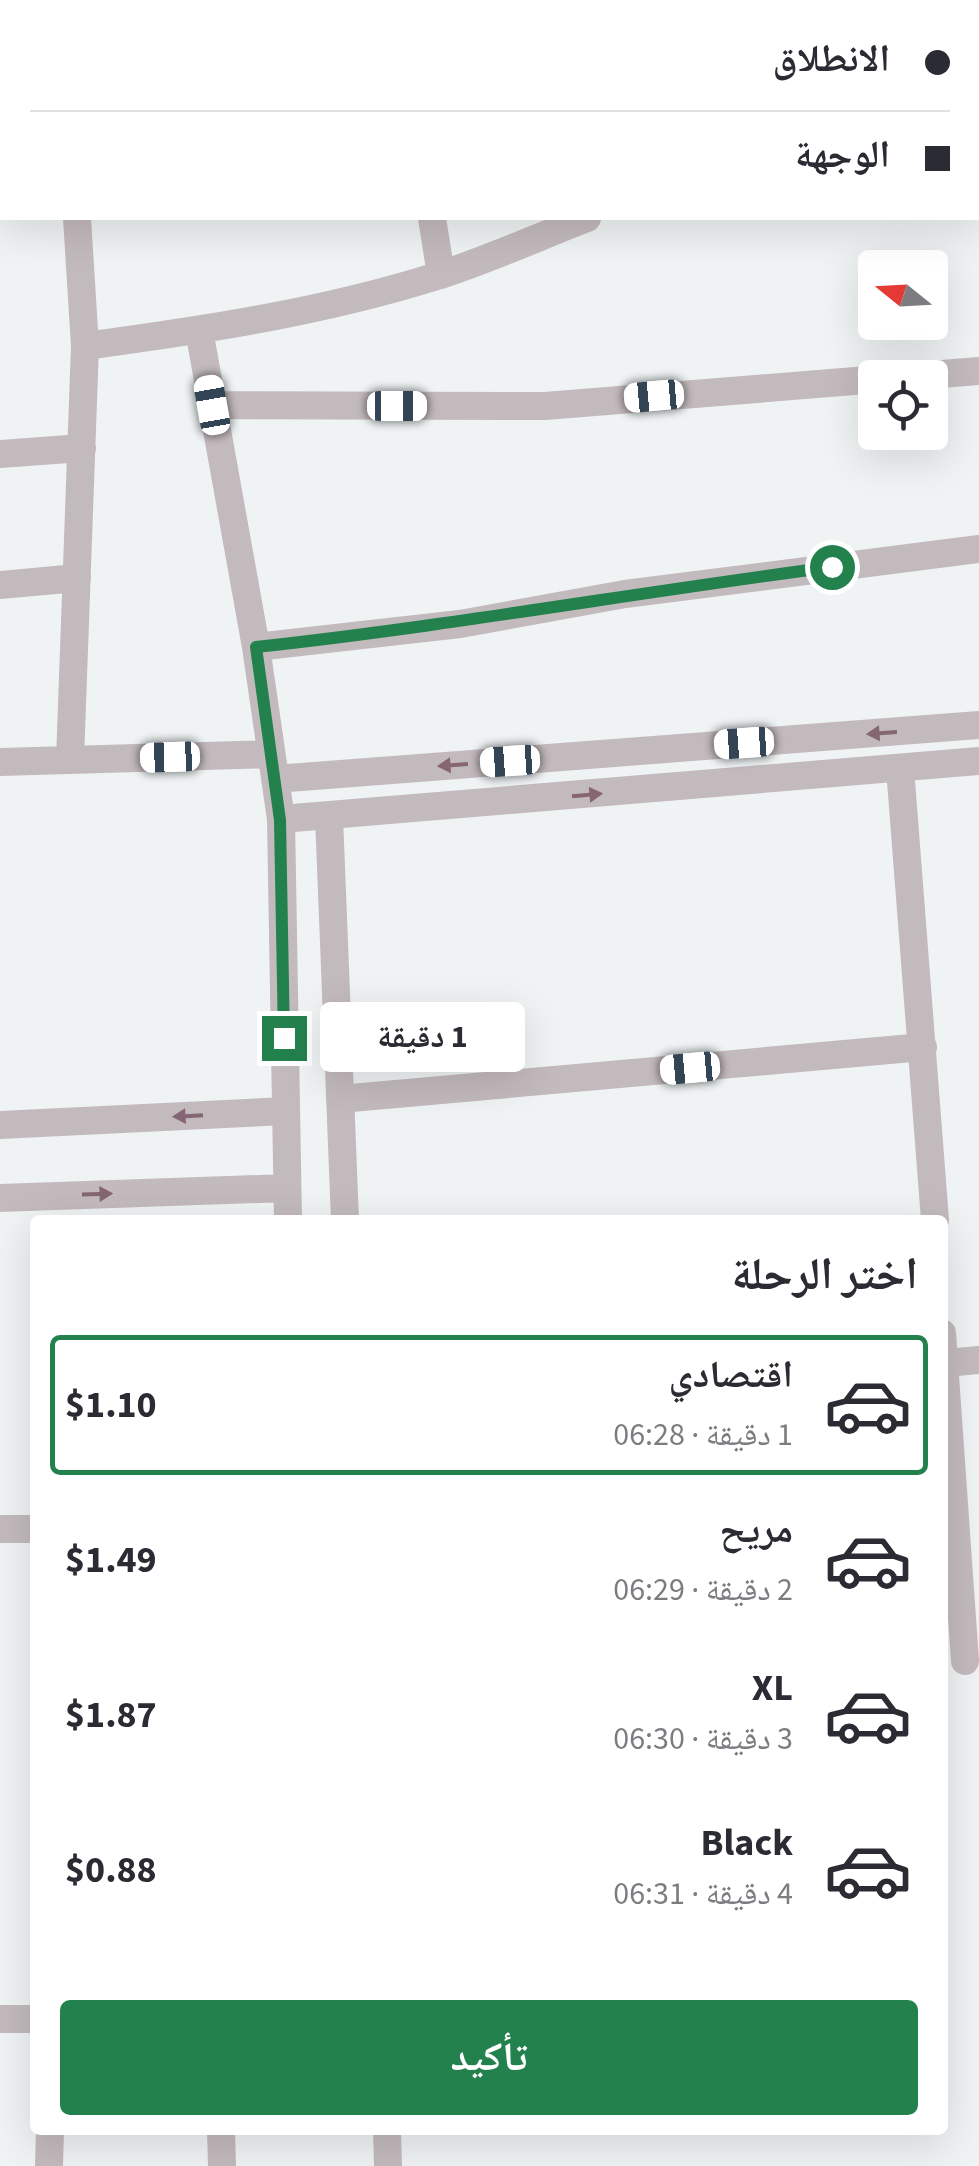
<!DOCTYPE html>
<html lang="ar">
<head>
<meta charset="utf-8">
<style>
  :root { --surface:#fff; --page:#f2f2f3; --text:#2b2b33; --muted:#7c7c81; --line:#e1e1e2; --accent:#23814d }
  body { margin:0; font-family:"Source Sans 3","Noto Naskh Arabic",sans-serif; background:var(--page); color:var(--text); direction:rtl; height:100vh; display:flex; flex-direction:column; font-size:38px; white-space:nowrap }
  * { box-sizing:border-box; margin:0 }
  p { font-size:32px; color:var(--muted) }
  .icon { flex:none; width:55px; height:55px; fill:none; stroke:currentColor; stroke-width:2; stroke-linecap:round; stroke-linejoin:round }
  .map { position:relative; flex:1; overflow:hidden; direction:ltr }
  .side { position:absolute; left:30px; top:1215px; width:918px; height:920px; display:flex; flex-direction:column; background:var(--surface); border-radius:10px; box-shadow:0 10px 40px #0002; direction:rtl }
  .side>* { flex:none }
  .guide { position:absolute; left:0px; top:0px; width:980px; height:220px; box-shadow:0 10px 40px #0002; direction:rtl; display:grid; align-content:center; height:220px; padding:0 30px; background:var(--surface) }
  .needle { width:65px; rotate:288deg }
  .controls { position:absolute; left:858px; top:250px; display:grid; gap:20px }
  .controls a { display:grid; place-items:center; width:90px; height:90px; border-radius:10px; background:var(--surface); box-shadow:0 10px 40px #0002; font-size:50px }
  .end { position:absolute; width:45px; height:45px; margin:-22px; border:12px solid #23814d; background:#fff; box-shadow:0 0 0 5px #fff }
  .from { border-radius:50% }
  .bubble { position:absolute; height:70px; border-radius:10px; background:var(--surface); box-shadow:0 10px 40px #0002; font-size:32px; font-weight:700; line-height:70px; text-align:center; direction:rtl }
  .car { position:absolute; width:30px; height:60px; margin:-30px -15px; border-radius:12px; box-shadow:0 0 8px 2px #0007; background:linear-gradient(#fff 24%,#345 0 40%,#fff 0 76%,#345 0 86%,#fff 0) }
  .guide b { display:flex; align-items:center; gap:35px; height:95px; font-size:38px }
  .guide b+b { border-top:2px solid var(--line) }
  .guide i { width:25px; height:25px; background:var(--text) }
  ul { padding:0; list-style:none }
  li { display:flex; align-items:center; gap:30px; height:140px; margin:0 20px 15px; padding:0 10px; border:5px solid transparent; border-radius:10px }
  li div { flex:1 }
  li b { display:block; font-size:38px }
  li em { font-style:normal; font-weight:700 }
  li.active { border-color:var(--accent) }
  li>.icon { width:90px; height:90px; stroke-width:1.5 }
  h2 { padding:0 30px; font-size:45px; line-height:120px }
  .button { display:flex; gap:20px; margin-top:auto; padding:20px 30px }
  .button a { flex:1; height:115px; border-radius:10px; background:var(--accent); color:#fff; font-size:40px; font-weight:700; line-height:115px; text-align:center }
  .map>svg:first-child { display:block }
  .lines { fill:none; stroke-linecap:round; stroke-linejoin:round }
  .path { stroke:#bbb4b7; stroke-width:6; stroke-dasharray:5 5; stroke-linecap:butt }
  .minor { stroke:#c3babd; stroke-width:28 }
  .oneway { fill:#856672 }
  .route { stroke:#23814d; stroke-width:12 }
</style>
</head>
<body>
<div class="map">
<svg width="979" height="2166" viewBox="0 0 979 2166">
  <rect width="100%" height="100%" fill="#eff3f4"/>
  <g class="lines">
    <path class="path" d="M0,94L2,93"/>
    <path class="minor" d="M119,0V2
      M873,0L877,2
      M545,2L573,0
      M978,122L979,124
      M432,218L441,275
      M199,330L256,647
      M85,346C204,330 323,312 437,276C488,260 538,237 587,218
      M212,405L545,406L979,371
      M0,454L82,448
      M0,585L77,578
      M70,760L85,346L77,218
      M0,762L271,754
      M900,768L935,1220
      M275,779L979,725
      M329,817L345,1220
      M281,819L979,761
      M340,1099L923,1047
      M0,1125L286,1111
      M0,1198L287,1188
      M288,1220L281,819L256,647L460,624L625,594L979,549
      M942,1333L965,1661
      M945,1363L979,1360
      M0,1529H35
      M0,2019H35
      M221,2130L222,2166
      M387,2130L388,2166
      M49,2166L50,2130"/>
  </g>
  <defs><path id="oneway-solid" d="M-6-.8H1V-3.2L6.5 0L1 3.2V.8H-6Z" transform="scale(2.5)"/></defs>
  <g class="oneway">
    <use href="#oneway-solid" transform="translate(882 733) rotate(176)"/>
    <use href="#oneway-solid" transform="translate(453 765) rotate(176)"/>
    <use href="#oneway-solid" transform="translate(587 795) rotate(-5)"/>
    <use href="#oneway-solid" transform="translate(188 1116) rotate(177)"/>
    <use href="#oneway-solid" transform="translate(97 1194) rotate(-2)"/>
  </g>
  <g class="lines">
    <path class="route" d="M284,1038L280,820L256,647C449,626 639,592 832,567"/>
  </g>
</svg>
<div class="controls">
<a><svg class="needle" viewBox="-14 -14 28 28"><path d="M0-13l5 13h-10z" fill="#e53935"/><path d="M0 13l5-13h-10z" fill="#7c7c81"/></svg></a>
<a><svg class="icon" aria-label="locate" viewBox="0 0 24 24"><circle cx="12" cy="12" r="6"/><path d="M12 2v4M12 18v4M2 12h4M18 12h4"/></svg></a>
</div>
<i class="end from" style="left:832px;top:567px"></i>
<i class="end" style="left:284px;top:1038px"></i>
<div class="bubble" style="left:320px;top:1002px;width:205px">1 دقيقة</div>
<i class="car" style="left:654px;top:396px;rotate:265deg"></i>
<i class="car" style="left:212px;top:405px;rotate:350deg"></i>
<i class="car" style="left:397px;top:406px;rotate:90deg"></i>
<i class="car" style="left:744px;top:743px;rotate:266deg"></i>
<i class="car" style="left:170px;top:757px;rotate:268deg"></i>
<i class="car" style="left:510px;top:761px;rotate:266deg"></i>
<i class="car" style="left:690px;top:1068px;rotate:265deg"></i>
<div class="guide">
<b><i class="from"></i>الانطلاق</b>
<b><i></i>الوجهة</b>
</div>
<section class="side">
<h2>اختر الرحلة</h2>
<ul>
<li class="active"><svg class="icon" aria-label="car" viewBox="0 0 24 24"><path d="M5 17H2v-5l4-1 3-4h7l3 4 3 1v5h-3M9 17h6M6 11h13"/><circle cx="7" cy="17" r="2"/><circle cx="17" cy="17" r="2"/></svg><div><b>اقتصادي</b><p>1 دقيقة · 06:28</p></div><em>$1.10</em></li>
<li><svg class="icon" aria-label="car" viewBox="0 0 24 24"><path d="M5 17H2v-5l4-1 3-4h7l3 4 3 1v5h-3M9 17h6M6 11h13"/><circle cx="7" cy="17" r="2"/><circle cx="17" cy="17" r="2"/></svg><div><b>مريح</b><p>2 دقيقة · 06:29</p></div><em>$1.49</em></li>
<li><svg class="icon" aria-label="car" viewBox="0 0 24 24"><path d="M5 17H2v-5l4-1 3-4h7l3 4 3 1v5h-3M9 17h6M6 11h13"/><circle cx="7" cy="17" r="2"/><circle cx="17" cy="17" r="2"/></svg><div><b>XL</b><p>3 دقيقة · 06:30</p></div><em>$1.87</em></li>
<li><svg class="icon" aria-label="car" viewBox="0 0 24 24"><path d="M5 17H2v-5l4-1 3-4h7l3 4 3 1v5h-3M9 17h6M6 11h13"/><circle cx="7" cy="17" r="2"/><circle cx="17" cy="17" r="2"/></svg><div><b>Black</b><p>4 دقيقة · 06:31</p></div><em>$0.88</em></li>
</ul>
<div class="button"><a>تأكيد</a></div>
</section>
</div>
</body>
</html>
